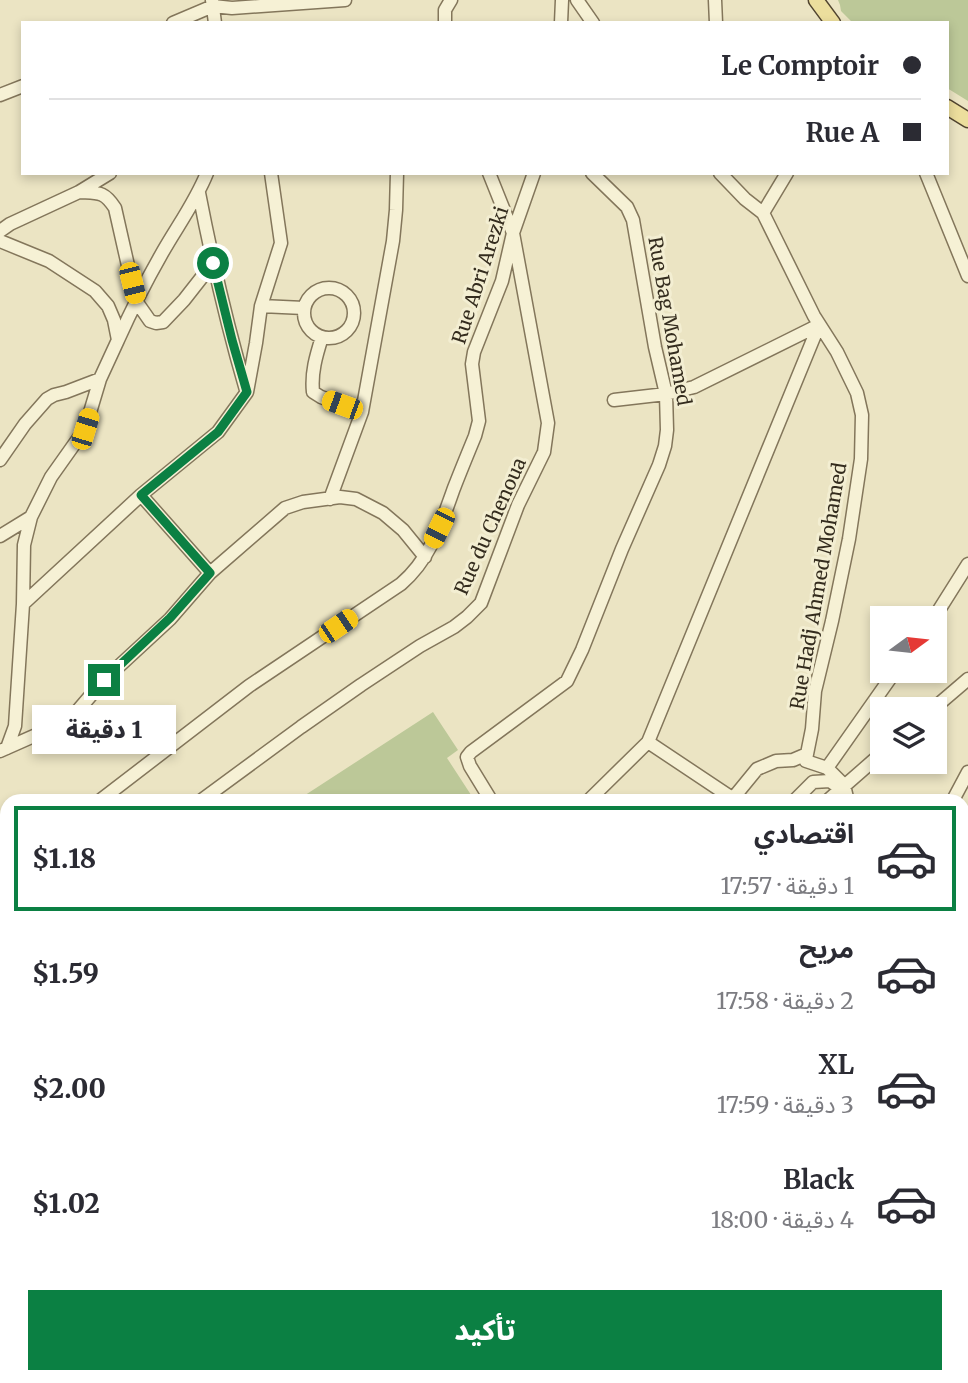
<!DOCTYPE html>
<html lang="ar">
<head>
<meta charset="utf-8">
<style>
  :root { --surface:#fff; --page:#f7f7f7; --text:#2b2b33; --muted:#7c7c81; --line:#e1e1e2; --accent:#0b8043 }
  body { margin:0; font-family:Merriweather,"Noto Sans Arabic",serif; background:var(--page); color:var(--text); direction:rtl; height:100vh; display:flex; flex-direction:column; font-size:26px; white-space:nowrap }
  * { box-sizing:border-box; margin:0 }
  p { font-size:23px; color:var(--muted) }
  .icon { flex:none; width:38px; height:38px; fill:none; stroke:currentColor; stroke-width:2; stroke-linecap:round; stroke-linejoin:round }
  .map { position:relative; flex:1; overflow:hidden; direction:ltr }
  .drawer { position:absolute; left:0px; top:794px; width:970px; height:590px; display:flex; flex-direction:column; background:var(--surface); border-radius:21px 21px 0 0; box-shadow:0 4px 10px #0003; direction:rtl }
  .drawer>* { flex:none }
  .banner { position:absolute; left:21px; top:21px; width:928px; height:154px; border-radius:0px; box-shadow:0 4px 10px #0003; direction:rtl; display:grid; align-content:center; height:154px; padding:0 28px; background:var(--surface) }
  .needle { width:46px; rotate:75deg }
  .buttons { position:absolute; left:870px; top:606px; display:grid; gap:14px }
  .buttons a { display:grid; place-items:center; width:77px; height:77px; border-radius:0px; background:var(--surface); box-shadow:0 4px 10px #0003; font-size:35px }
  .end { position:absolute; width:32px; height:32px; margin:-16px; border:9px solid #0b8043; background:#fff; box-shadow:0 0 0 4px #fff }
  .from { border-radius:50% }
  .bubble { position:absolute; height:49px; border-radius:0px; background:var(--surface); box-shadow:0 4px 10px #0003; font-size:23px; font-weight:800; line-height:49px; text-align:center; direction:rtl }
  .car { position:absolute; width:21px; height:42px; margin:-21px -10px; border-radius:9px; box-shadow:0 0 5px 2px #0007; background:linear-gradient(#f5c518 24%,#345 0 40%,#f5c518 0 76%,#345 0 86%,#f5c518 0) }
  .banner b { display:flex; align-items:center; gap:24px; height:66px; font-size:26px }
  .banner b+b { border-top:2px solid var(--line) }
  .banner i { width:18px; height:18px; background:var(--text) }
  ul { padding:12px 0 0; list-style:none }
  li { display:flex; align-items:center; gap:21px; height:105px; margin:0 14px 10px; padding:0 14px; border:4px solid transparent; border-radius:0px }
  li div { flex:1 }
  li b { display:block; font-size:26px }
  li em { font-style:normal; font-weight:800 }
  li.active { border-color:var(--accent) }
  li>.icon { width:63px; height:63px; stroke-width:1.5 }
  .button { display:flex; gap:14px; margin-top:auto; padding:14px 28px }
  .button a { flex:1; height:80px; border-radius:0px; background:var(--accent); color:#fff; font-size:28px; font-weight:800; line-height:80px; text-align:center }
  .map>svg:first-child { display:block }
  .green { fill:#bcc898 }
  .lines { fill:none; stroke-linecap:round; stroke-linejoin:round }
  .minor-casing { stroke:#83765b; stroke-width:15 }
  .major-casing { stroke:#51442f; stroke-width:17 }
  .minor { stroke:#f6f1d5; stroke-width:12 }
  .major { stroke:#ecde9d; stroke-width:14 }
  .route { stroke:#0b8043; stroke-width:9 }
  .labels { text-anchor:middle; stroke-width:6; stroke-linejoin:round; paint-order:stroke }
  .street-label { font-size:19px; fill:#342c1e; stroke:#f3eed2 }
</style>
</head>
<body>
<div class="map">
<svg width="968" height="1383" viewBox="0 0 968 1383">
  <rect width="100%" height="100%" fill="#ebe4c3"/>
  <path class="green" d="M838,0H968V101L947,88V23H853L841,11L840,5Z
    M433,712L458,750L447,758L475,801H296Z
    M963,1243H968V1383H843L842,1377H962Z"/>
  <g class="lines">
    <defs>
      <path id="minor" d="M212,0L215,23
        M577,0L593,23
        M715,0L716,23
        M173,23L213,6L232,8L345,0
        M445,23V10L451,0
        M561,23L562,0
        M0,95L23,86
        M720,173L745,199L763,213L814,316L837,352L857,393L862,415L861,459L849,539L832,621L815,691L812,729L807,754
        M926,173L968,276
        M79,192C99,193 104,191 115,208L136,301L150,321L156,323L163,322L184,300L213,263
        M199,193C212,260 227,325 246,390
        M763,213L787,173
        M0,231L10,224L79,192L110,173
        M0,241L49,261L95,291L108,306L114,320L118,340L100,379L85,429L51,477L31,517L0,536
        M304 313a25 25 0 1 1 50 0a25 25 0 1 1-50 0Z
        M261,306L304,308
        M322,337C316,356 311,373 313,392L321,397L362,412
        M118,340C131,311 145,283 161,255C176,228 195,203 207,173
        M614,400L666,394L694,387L819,325
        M0,460L25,424L47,399L54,395L66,392L100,379
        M141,495L210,573
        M330,499L362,412L393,241L396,210L397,173
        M23,604L141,495L218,432L247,392L256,343L261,306L281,243L271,173
        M934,618L968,564
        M933,709L968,679
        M648,742L732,798
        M7,748L15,726L23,604L24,545L31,517
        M0,751L61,724L74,715L104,680L170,619L210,573L285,508L303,502L340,497L356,499L383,513L403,530L425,557
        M827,768L896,670
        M98,802L249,686L401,584C431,558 441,524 454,488C461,470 468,453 475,436L479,421L472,364L474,352L502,281L513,233L534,173
        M199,802L301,727L361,685L420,646L454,627L467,617L481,603L518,505L544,452L548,423L513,233L489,173
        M492,802L470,766L467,757L471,752L567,681L582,650L622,549L659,465L665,446L667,430L666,394L655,347L633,220L627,207L592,173
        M587,802L648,742L819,325
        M730,802L757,769L776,761L793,760L807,754L806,761L827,768L844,785L848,802
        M793,802L813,782L830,781L840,788
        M826,802L882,753
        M952,802L968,772
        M0,854H7
        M0,889L7,883
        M0,911L7,909
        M962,973L968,953
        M0,994L7,990
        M962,1039L968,1063
        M0,1118L7,1120
        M0,1232L7,1233
        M0,1359L7,1358
        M221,1377L243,1383
        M658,1377L662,1383
        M749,1377L752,1383
        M835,1377V1383
        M71,1383L72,1377
        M317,1383L322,1377
        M400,1383L444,1378L461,1381
        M588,1383L596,1377"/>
      <path id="major" d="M816,0L833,23
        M947,107L968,120"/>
    </defs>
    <use href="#minor" class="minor-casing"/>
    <use href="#major" class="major-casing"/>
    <use href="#minor" class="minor"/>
    <use href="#major" class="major"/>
  </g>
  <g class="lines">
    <path class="route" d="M104,680L170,618L210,573L141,495L218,432L247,392L232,340L213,263"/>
  </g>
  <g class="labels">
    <g class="street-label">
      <text transform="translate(480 275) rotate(-72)" y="7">Rue Abri Arezki</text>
      <text transform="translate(670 321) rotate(80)" y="7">Rue Bag Mohamed</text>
      <text transform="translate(490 526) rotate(-66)" y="7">Rue du Chenoua</text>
      <text transform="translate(818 586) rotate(-80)" y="7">Rue Hadj Ahmed Mohamed</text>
    </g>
  </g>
</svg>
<div class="buttons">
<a><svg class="needle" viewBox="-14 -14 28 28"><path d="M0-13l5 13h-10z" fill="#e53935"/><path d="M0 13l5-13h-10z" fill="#7c7c81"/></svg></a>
<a><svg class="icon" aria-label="layers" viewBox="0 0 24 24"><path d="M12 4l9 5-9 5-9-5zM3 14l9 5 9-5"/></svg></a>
</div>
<i class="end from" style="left:213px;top:263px"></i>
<i class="end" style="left:104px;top:680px"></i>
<div class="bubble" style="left:32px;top:705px;width:144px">1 دقيقة</div>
<i class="car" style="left:132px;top:283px;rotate:166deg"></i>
<i class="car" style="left:342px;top:405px;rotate:290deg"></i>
<i class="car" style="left:85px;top:429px;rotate:17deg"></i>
<i class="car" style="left:439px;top:528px;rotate:206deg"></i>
<i class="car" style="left:338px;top:626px;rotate:56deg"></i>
<div class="banner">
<b><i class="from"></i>Le Comptoir</b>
<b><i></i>Rue A</b>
</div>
<section class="drawer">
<ul>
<li class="active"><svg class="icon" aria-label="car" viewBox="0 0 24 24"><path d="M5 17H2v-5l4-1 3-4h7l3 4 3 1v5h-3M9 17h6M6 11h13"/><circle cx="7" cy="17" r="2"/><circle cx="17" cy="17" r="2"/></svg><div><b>اقتصادي</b><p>1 دقيقة · 17:57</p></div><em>$1.18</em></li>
<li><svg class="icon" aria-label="car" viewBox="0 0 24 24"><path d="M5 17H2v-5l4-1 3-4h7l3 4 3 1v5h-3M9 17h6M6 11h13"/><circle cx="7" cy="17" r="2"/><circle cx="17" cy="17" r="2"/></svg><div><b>مريح</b><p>2 دقيقة · 17:58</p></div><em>$1.59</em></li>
<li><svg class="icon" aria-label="car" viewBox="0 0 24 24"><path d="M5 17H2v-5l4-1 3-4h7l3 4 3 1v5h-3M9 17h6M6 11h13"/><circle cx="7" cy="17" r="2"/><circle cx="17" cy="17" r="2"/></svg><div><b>XL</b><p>3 دقيقة · 17:59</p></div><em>$2.00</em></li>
<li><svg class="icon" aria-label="car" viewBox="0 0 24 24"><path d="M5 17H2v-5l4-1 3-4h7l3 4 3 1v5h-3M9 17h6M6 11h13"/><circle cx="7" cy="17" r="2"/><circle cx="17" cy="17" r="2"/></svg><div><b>Black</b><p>4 دقيقة · 18:00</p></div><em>$1.02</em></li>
</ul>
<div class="button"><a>تأكيد</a></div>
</section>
</div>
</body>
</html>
